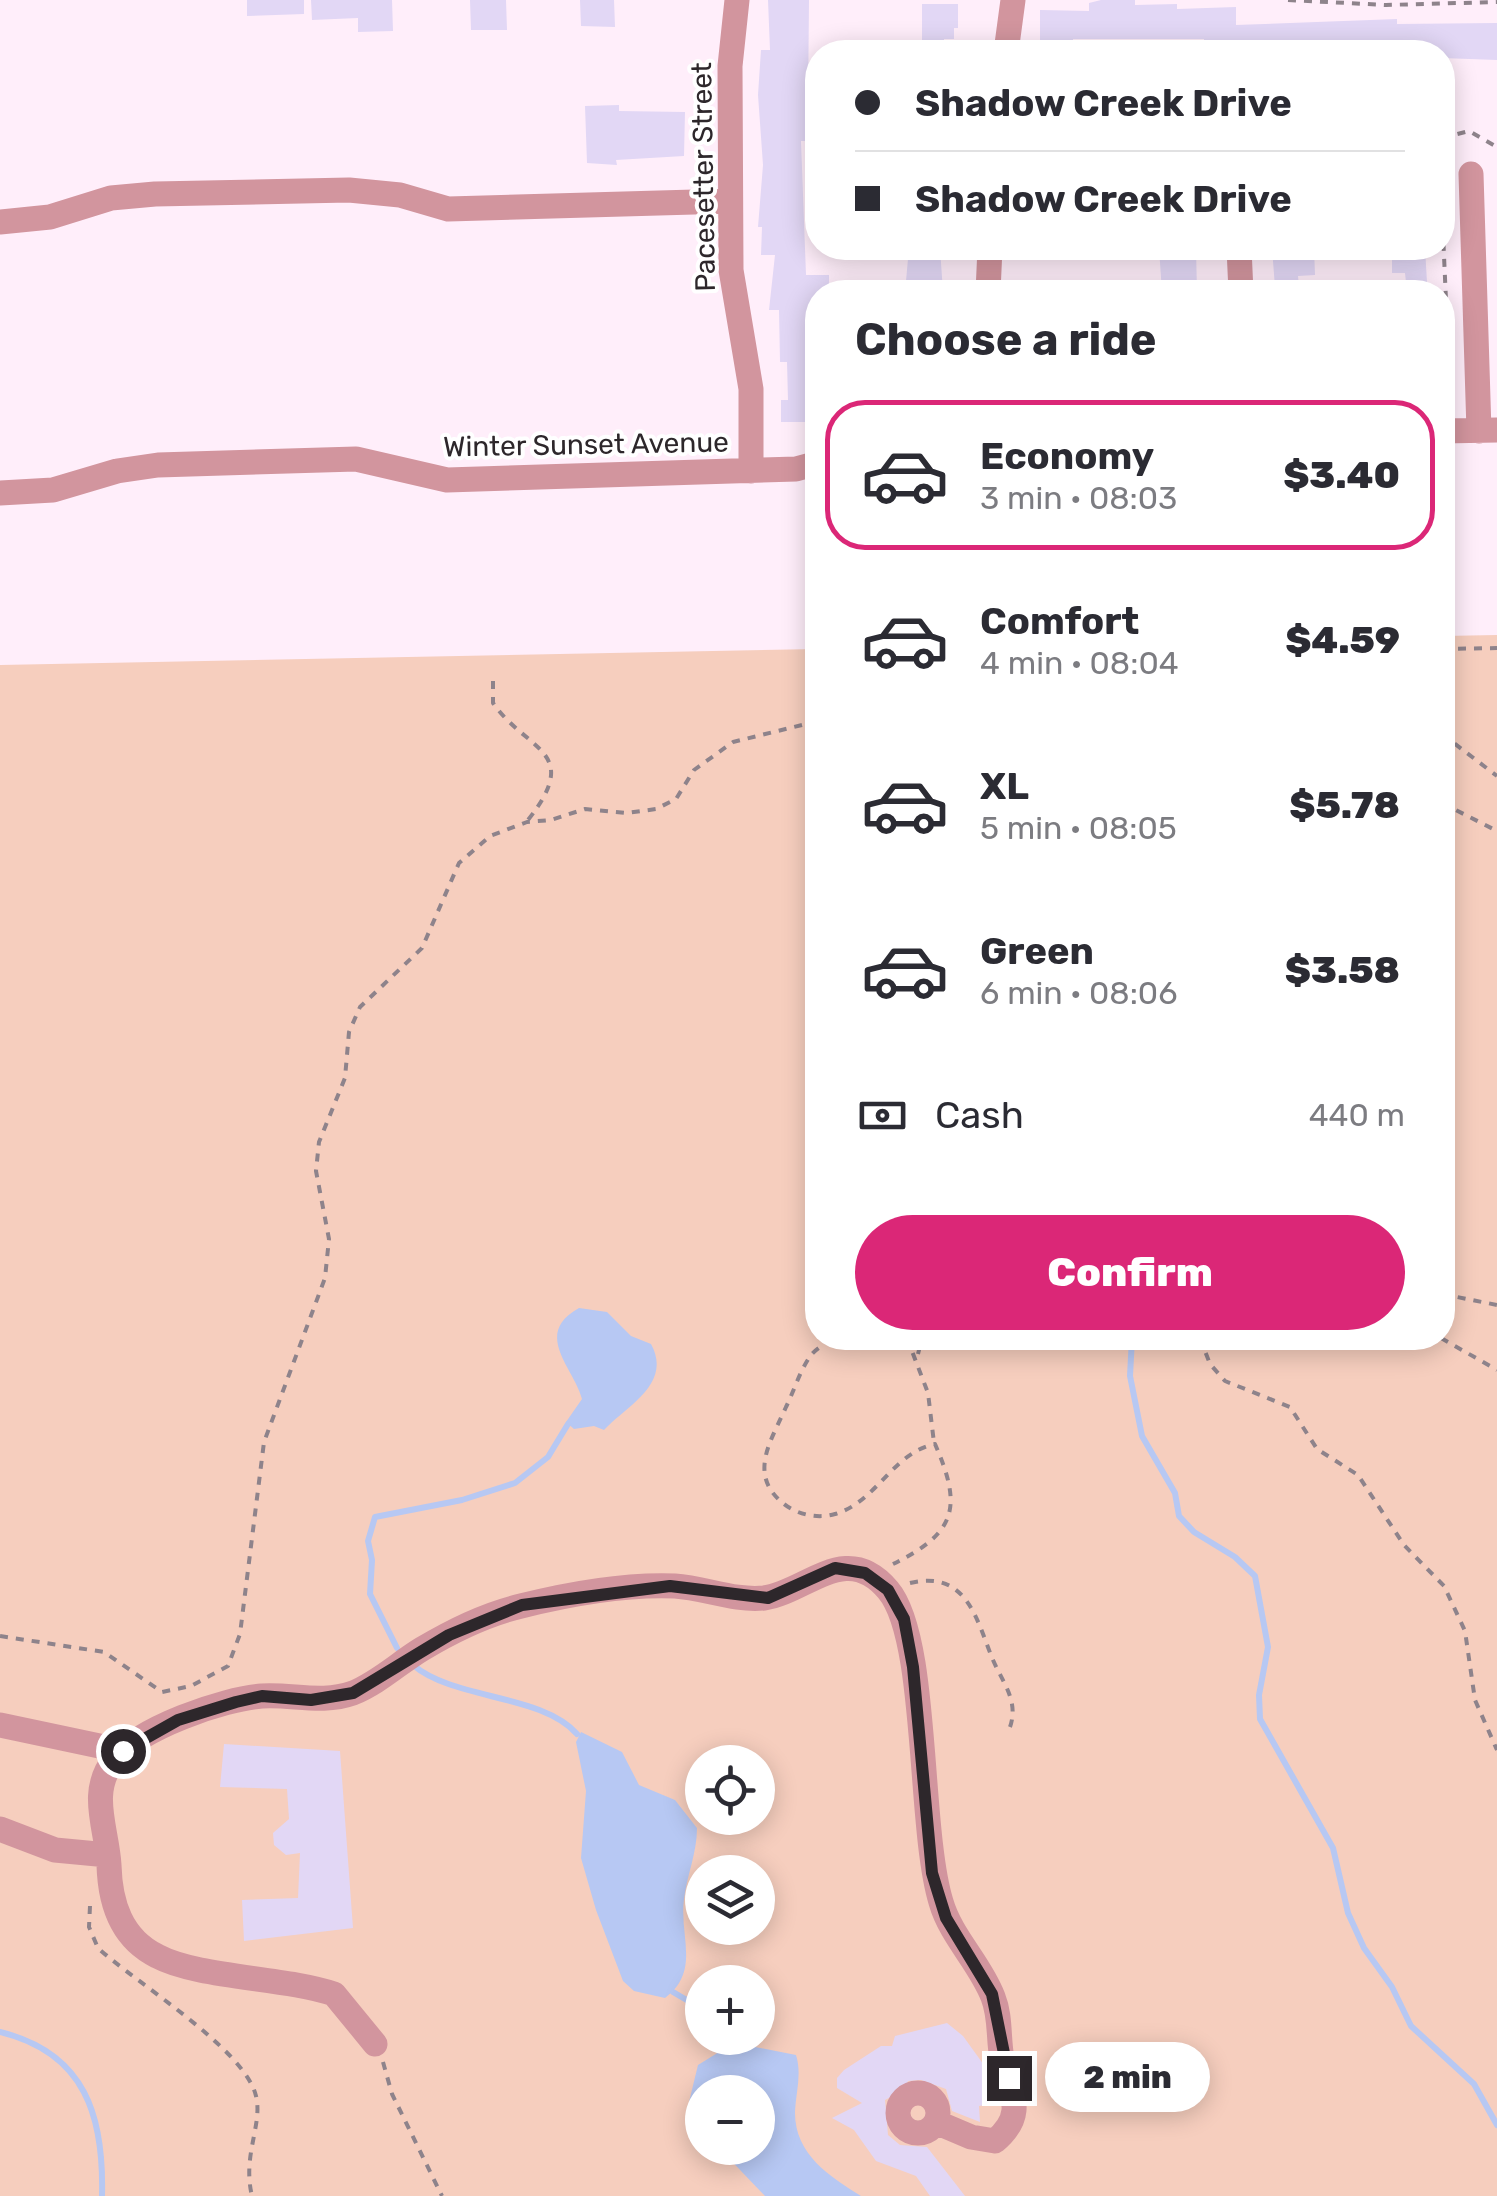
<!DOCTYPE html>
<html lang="en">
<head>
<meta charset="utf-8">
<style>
  :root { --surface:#fff; --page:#f7f7f7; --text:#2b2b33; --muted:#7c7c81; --line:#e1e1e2; --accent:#db2777 }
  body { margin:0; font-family:Rubik,sans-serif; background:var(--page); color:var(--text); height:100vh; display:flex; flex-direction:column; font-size:38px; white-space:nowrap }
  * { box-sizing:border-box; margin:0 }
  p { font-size:32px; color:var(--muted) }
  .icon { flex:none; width:55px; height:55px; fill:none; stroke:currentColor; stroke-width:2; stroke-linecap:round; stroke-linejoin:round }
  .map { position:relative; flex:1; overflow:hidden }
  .drawer { position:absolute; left:805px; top:280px; width:650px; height:1070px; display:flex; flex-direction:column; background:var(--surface); border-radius:40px; box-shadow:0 5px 25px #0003 }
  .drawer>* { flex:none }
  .banner { position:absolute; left:805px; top:40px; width:650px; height:220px; border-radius:40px; box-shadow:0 5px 25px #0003; display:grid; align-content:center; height:220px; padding:0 50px; background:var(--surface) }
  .fabs { position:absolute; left:685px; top:1745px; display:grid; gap:20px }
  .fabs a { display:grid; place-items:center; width:90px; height:90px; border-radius:50%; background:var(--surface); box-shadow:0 5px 25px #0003; font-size:50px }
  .end { position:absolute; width:45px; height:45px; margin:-22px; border:12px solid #2d272b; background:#fff; box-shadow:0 0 0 5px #fff }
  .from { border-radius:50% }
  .bubble { position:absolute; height:70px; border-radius:35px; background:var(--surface); box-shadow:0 5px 25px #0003; font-size:32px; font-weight:800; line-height:70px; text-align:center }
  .banner b { display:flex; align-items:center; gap:35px; height:95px; font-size:38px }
  .banner b+b { border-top:2px solid var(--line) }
  .banner i { width:25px; height:25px; background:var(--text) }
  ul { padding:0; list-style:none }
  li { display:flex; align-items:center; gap:30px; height:150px; margin:0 20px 15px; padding:0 30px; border:5px solid transparent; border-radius:40px }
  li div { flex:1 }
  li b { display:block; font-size:38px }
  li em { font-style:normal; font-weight:800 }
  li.selected { border-color:var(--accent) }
  li>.icon { width:90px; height:90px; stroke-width:1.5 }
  h2 { padding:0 50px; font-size:45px; line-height:120px }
  .pay { display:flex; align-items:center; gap:25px; height:110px; padding:0 50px; font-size:38px }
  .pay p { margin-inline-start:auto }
  .primary-button { display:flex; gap:20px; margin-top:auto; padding:20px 50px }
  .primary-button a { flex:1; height:115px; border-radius:60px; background:var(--accent); color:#fff; font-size:40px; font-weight:800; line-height:115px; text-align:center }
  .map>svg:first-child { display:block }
  .green { fill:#f6cebe; fill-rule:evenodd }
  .water { fill:#b7c8f3 }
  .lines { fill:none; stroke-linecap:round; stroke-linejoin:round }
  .stream { stroke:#b7c8f3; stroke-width:6 }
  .building { fill:#e2d7f5 }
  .path { stroke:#8e838b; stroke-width:4; stroke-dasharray:8 8; stroke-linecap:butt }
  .minor { stroke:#d2959e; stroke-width:25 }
  .route { stroke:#2d272b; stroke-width:12 }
  .labels { text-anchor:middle; stroke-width:8; stroke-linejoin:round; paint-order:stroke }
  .street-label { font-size:28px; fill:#2d272b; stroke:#fff }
</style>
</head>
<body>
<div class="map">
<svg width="1497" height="2196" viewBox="0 0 1497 2196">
  <rect width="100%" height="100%" fill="#ffeefa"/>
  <path class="green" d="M1497,635V2196H0V665L817,649L818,1338H1442L1443,636ZM702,1762H758V1818H702ZM702,1872H758V1928H702ZM702,1982H758V2038H702ZM702,2092H758V2148H702Z"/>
  <path class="water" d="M579,1308L607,1312L631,1336L651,1344C673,1384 626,1406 604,1430L594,1426L574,1429L566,1422L582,1399C574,1368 532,1334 579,1308Z
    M581,1732L622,1752L639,1785L675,1800L697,1828C697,1853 687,1875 684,1899C679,1936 701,1971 665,1998L634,1991L623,1981L596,1910L581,1858L586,1791L576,1742Z
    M745,2045L796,2055C802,2074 796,2092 795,2111C794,2154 829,2176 861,2196H765L719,2148H758V2092H702V2125L689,2102L698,2065L727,2047Z"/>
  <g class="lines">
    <path class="stream" d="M1132,1338L1130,1376L1142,1436L1175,1493L1179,1516L1194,1532L1235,1557L1255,1576L1268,1647L1259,1695L1260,1719L1333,1848L1348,1913L1364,1948L1392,1987L1411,2026L1474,2084L1497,2125
      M397,1648L370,1594L372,1560L368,1541L375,1517L462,1500L515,1483L548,1457L568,1424
      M413,1665C454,1700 542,1694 577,1734
      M673,1992L702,2009
      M0,2032C86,2053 104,2117 102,2196
      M712,2038L719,2051"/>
  </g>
  <path class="building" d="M247,0H304V14L247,16Z
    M311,0H392L393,31L358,32V18L312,20Z
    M470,0H506L507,30H471Z
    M580,0H614L615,27L581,26Z
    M768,0H809L808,105H818V141H801L806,275H829V292H818V422H781V400H788L787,362H780L779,310H769L775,255H761L762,227H758L763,165L758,95L761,50H770Z
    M1101,0H1135V5L1177,4V9L1236,7V25L1397,19V24L1497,23V60L1442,58V52H1248V45L1204,47V39H1073V47L1040,46V10L1089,11V3Z
    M922,4H958V28H954V39H944V52H922Z
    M619,105V111L685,112L684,156L616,160L617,165L587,163L585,106Z
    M909,248H940L943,292H905Z
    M1159,248H1196L1197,292H1162Z
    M1272,248H1314L1315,275L1298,276L1299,287H1275Z
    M1392,248H1425L1427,282H1406L1405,273H1392Z
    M224,1744L340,1751L353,1928L244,1941L242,1900L298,1898L300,1853L286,1855L274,1845L273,1833L289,1819L287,1789L220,1787Z
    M947,2023L963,2036L989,2072L995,2091L990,2094L992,2104L979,2106L980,2122L952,2111L946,2089L921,2080L908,2081L905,2089L885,2100L888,2135L900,2145L927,2147L965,2196H930L916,2176L876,2161L854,2130L832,2118L862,2103L837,2088V2078L844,2070L881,2046H892L895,2036Z"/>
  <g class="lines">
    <path class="path" d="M1288,0L1386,5L1497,2
      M1442,138L1469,131L1497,147
      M1442,211L1450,390L1442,406
      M1442,649L1497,648
      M493,681V703C527,752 583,750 528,820
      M1442,734L1497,776
      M1442,803L1497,831
      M818,1002V1018
      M1442,1294L1497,1305
      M831,1338C825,1345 814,1349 809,1358C799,1373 794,1391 786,1407C771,1441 747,1475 784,1504C798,1515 818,1519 835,1514C877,1502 892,1453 935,1444C963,1508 956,1533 893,1564
      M907,1338L928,1393L934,1443
      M1200,1338L1210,1364L1225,1381L1290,1407L1317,1449L1358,1475L1404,1545L1444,1586L1465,1631L1475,1700L1497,1750
      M1441,1338L1497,1370
      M918,1354L922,1338
      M910,1583C968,1569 977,1622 993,1660C1003,1683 1019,1701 1010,1727
      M0,1636L104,1652L162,1692L191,1686L228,1666L240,1634L264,1442L325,1278L329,1239L316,1171L319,1142L345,1078L349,1032L360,1007L422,948L459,863L490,836L527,822L551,820L585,809L627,813L656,809L676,799L694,770L733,742L818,721
      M90,1906L89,1927L98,1948C136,1983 245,2049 256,2096C263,2125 242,2155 252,2196
      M383,2062L392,2094L442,2196"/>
    <path class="minor" d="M737,0L730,66L731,270L751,389V471
      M1006,52L1013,0
      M1471,174L1479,431
      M0,222L50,217L111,198L155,194L349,190L400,195L448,209L730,201
      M1239,248L1241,292
      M988,292L990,248
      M1442,431L1497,430
      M0,493L53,490L117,471L158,465L356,459L447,480L796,469L818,463
      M0,1725L123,1751
      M0,1829L55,1850L108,1855
      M375,2044L334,1994C284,1977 198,1978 157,1956C121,1938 110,1903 109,1865C107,1829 88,1792 114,1760C139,1728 223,1699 262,1696C293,1694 322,1704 353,1693C378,1683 399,1663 422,1649C452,1631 487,1614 521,1606C569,1594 626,1584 675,1586C705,1588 734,1601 764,1598C807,1592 846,1540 888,1590C929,1638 918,1827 941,1902C951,1937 980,1963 993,1997C1001,2017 998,2038 1002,2059C1010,2093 1028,2113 995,2141L971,2137L938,2123
      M898 2113a20 20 0 1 1 40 0a20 20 0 1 1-40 0Z"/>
  </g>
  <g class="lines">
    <path class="route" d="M123,1751L178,1720L236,1702L262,1696L311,1700L353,1693L449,1635L522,1605L670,1586L768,1598L835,1568L865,1573L888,1590L904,1619L913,1667L932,1873L946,1918L992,1994L1009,2078"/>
  </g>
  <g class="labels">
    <g class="street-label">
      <text transform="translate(703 177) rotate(-91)" y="10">Pacesetter Street</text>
      <text transform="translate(586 444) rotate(-1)" y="10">Winter Sunset Avenue</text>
    </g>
  </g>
</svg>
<div class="fabs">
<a><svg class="icon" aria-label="locate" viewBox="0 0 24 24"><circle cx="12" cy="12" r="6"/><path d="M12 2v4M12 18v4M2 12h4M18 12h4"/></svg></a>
<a><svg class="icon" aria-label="layers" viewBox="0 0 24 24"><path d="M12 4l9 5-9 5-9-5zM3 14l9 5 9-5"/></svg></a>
<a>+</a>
<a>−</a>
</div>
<i class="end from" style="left:123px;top:1751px"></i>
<i class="end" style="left:1009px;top:2078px"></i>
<div class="bubble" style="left:1045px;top:2042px;width:165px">2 min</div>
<div class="banner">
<b><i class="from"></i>Shadow Creek Drive</b>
<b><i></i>Shadow Creek Drive</b>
</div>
<section class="drawer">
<h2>Choose a ride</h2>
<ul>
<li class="selected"><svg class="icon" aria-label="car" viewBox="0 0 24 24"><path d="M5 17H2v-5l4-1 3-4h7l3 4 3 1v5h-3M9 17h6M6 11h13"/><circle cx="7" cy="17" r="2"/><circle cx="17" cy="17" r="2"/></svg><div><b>Economy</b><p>3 min · 08:03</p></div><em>$3.40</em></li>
<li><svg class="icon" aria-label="car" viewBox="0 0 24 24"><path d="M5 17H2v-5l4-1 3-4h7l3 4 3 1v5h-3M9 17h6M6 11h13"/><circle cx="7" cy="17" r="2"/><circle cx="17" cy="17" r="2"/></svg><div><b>Comfort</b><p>4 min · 08:04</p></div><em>$4.59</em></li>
<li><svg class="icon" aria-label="car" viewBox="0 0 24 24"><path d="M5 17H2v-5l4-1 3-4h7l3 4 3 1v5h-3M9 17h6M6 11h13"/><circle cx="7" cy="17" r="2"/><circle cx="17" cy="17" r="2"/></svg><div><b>XL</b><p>5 min · 08:05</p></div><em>$5.78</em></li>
<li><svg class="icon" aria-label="car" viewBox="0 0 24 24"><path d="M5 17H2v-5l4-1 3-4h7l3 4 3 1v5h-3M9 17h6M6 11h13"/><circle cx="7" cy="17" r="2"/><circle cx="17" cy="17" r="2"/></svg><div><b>Green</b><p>6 min · 08:06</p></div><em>$3.58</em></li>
</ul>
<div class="pay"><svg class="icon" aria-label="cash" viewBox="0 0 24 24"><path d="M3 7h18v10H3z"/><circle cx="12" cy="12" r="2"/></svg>Cash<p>440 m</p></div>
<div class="primary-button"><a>Confirm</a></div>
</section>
</div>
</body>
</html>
